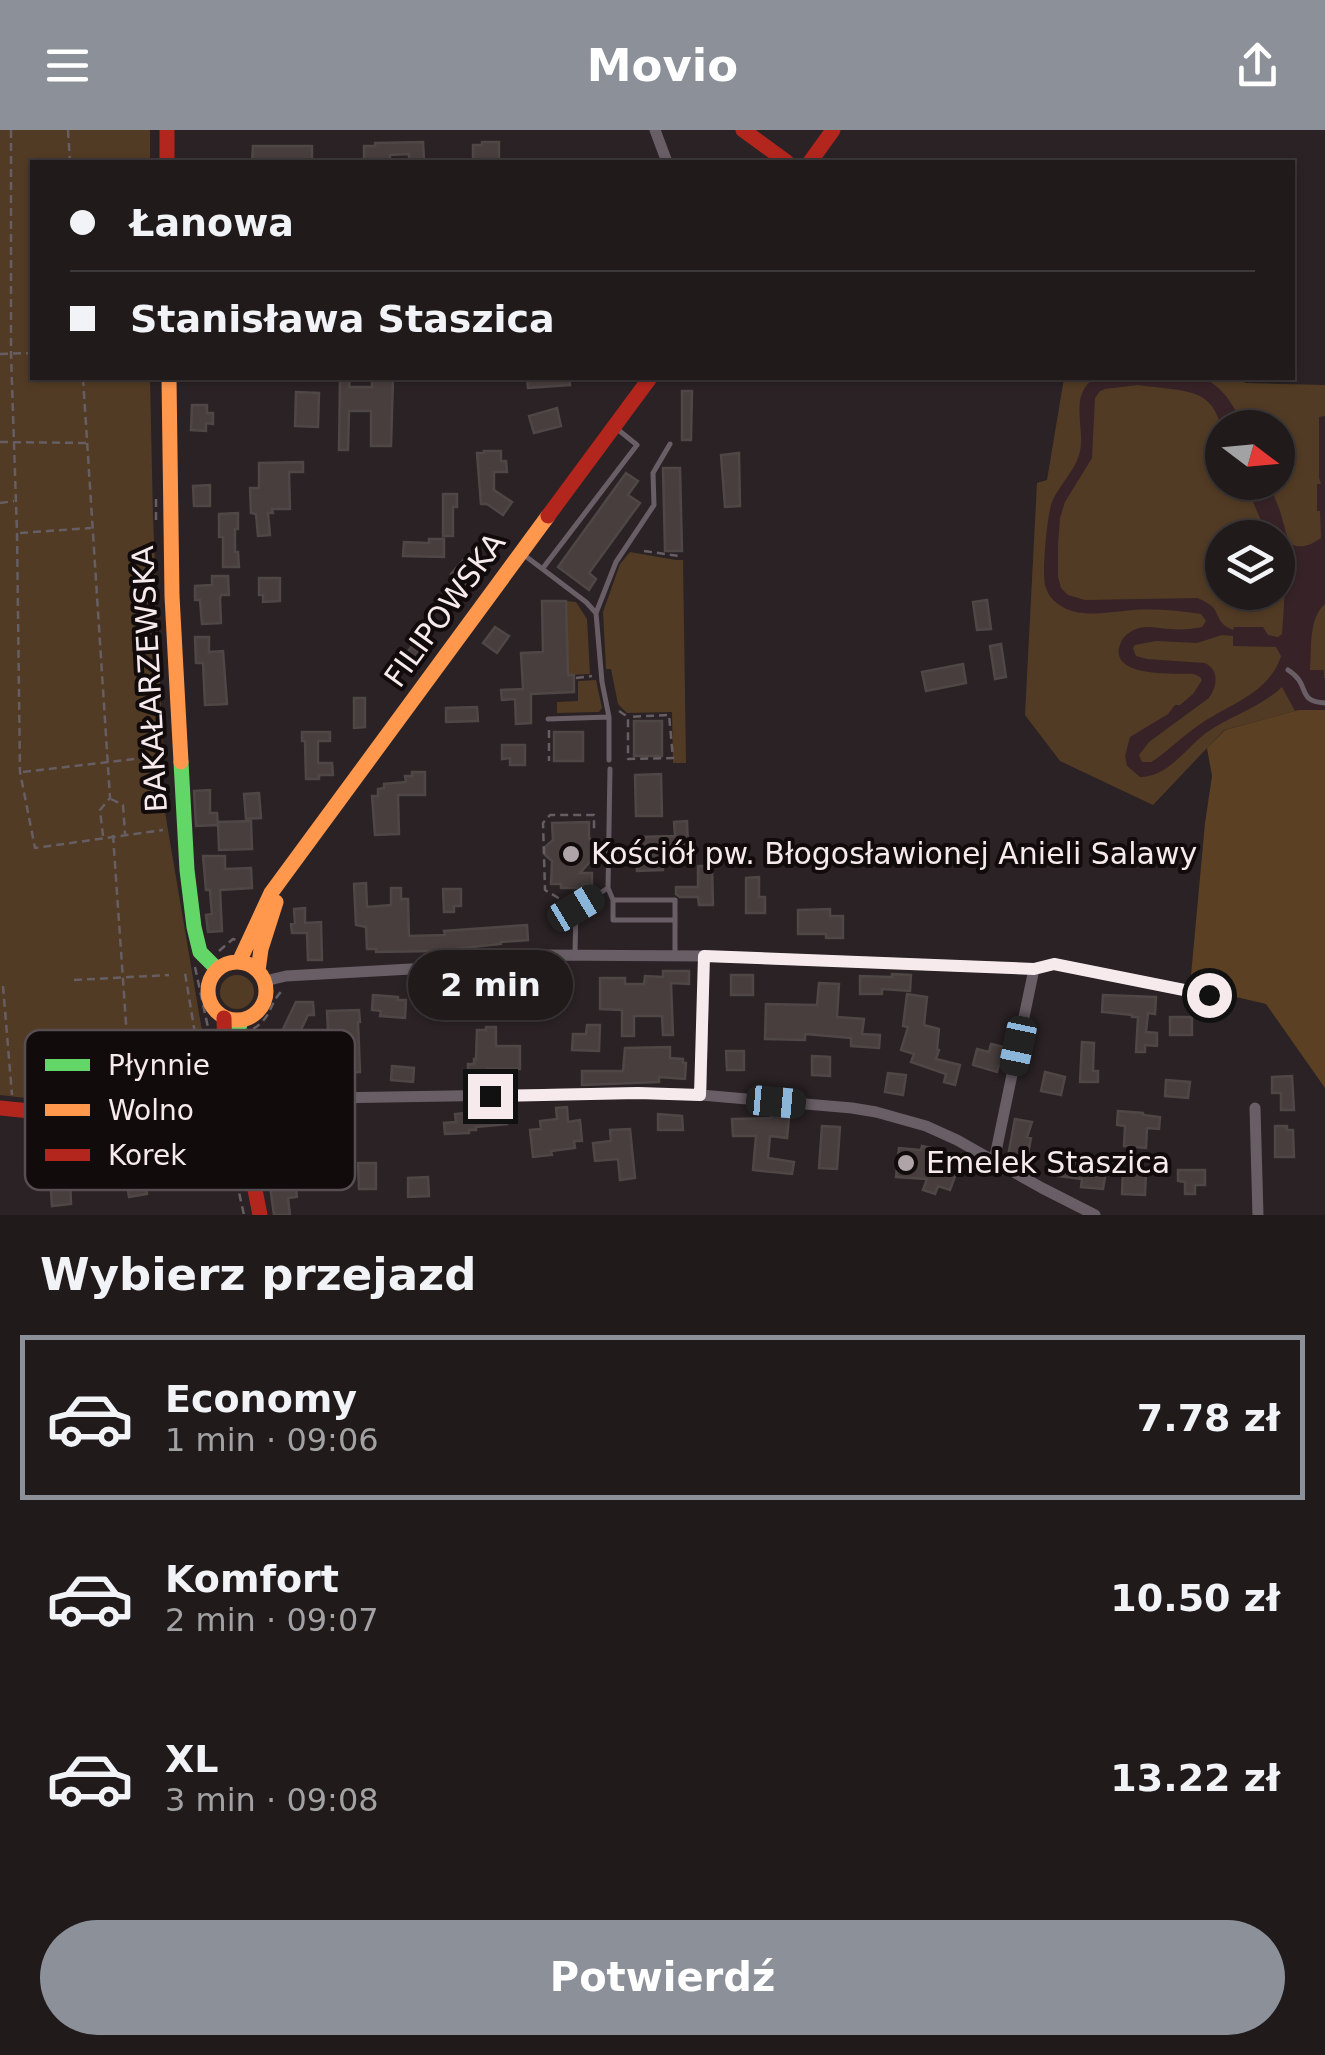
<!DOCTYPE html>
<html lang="pl">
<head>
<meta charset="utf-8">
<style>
  :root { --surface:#201a1b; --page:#2d2728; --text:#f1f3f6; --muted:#a2a1a3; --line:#3d383a; --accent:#8c9099 }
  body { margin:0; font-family:"DejaVu Sans",sans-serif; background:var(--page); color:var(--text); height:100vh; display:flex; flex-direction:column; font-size:38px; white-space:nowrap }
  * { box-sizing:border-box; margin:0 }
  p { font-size:32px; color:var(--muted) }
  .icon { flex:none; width:55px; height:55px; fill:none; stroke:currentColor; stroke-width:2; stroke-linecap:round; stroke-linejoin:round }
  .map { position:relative; height:1085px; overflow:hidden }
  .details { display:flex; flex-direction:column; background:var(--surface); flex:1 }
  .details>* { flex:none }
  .top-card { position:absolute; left:30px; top:30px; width:1265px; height:220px; border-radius:0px; box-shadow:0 2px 8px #0004,0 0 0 2px var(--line); display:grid; align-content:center; height:220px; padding:0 40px; background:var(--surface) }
  .needle { width:65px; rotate:106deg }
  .controls { position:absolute; left:1205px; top:280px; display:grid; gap:20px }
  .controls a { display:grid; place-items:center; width:90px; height:90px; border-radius:50%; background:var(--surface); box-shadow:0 2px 8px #0004,0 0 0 2px var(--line); font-size:50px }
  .end { position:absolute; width:45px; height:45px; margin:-22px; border:12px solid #f6eaed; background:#111; box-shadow:0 0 0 5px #111 }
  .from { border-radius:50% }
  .bubble { position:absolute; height:70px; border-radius:35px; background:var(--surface); box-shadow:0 2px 8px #0004,0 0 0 2px var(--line); font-size:32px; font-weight:700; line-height:70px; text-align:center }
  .car { position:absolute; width:30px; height:60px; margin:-30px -15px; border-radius:12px; box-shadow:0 0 8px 2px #0007; background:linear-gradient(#222 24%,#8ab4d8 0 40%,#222 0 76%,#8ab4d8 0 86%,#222 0) }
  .top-card b { display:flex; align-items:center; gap:35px; height:95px; font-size:38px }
  .top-card b+b { border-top:2px solid var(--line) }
  .top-card i { width:25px; height:25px; background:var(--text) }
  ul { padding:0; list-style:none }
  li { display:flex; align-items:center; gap:30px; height:165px; margin:0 20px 15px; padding:0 20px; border:5px solid transparent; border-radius:0px }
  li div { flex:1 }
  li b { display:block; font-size:38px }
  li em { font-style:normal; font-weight:700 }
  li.selected { border-color:var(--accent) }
  li>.icon { width:90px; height:90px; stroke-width:1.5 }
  h2 { padding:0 40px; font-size:45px; line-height:120px }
  .action { display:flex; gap:20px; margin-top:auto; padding:20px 40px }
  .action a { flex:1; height:115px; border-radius:60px; background:var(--accent); color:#fff; font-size:40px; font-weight:700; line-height:115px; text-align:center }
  header { display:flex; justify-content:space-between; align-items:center; height:130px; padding:0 40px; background:var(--accent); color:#fff; font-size:45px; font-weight:700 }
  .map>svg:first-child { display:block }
  .built { fill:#372327; fill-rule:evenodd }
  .green { fill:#523b24 }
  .forest { fill:#5b4023 }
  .building { fill:#493e3e; stroke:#4e4746; stroke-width:2.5 }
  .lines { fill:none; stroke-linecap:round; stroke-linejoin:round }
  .path { stroke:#665e63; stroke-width:2.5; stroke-dasharray:8 5; stroke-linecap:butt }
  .lane { stroke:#6a5e66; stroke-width:5 }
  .street { stroke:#6a5e66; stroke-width:11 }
  .fast { stroke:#63d668; stroke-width:15 }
  .slow { stroke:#ff974d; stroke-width:15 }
  .jam { stroke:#b3261e; stroke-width:15 }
  .route { stroke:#f6eaed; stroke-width:12 }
  .poi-dot { fill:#afa4a7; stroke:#120b0c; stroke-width:4 }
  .labels { text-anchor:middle; stroke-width:8; stroke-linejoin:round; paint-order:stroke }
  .street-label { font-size:30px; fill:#f6eaed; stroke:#120b0c }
  .poi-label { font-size:30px; fill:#f6eaed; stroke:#120b0c; text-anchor:start }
  .key { fill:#120b0c; stroke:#564e50; stroke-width:2.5 }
  .key-label { font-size:28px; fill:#f6eaed }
</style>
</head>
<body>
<header><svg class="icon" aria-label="menu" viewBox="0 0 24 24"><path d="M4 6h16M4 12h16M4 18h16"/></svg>Movio<svg class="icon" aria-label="share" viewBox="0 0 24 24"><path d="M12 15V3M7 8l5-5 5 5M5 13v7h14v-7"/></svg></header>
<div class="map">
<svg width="1325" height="1085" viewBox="0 0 1325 1085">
  <rect width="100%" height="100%" fill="#2a2224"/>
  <path class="built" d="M1064,248H1242L1245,253L1325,255V581L1225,600L1153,675L1060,631L1025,585L1037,353L1047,350ZM1222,298H1278V352H1222ZM1222,408H1278V462H1222Z"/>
  <path class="green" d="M0,0H150V32H32V248H150L153,387L163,624L156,629L213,966L77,974L0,965Z
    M1064,248H1095C1067,265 1087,300 1079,325C1074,342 1059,355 1052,372C1047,385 1042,442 1045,455C1047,463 1052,470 1058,474C1076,488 1103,483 1124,481C1149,478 1176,480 1201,484L1206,491L1202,497C1191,499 1182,500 1171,499C1161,499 1149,495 1139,498C1132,500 1124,505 1121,512C1105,549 1176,543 1194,544L1200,547L1202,550L1193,564L1180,575H1175L1168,584L1130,607L1125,626L1127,636L1140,647C1168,647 1185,619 1206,603C1230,586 1260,578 1282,557L1295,581L1224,600L1153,675L1060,631L1025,585L1037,353L1047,350Z
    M1203,248H1242L1245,253L1325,255V286L1319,287V348L1321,354H1317V381H1320L1321,408C1311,415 1300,420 1289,413L1280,381L1269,353L1278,352V298L1244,297C1234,277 1225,258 1203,248Z
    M1138,255C1156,258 1178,258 1195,264C1230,277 1222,324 1222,352L1245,353L1268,407L1222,408V462H1278V431L1285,459L1282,504L1278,507L1268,505L1263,497H1234L1233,500C1210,491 1226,478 1197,468L1085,470L1068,465L1061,458L1058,447V416L1060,388L1065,372L1092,328L1095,268L1100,261L1105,259Z
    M630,422L676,430H683L686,633H673L672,582L627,583L618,574L611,539H606L603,482L620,434Z
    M566,471L576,472L587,489L590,544L568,545Z
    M1325,474V548H1324V540H1310C1312,518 1308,489 1325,474Z
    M1222,505L1233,506V516L1276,517L1281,526C1269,564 1229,574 1199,595C1184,605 1171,618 1156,629L1151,632H1142L1139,625L1149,612L1209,568C1217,556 1220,541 1205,533L1147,529L1136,526L1133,518L1135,515L1156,511L1197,513Z
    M596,550L602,578L599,582L557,583V572L578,571V551Z
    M220 862a17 17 0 1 1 34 0a17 17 0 1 1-34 0Z"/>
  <path class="forest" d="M1299,580H1325V958L1266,874L1190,856L1205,693L1212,646L1207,618L1225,600Z"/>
  <path class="building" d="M423,12L424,30H409V24L390,25V32H364V16H375V13Z
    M482,12H499V32L473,31V15H482Z
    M253,16H312V32H252Z
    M340,248H350L349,257H372V248H393L391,316H371V281H349L348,320H339Z
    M527,248H569L570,255L528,258Z
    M682,261H692L691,310H682Z
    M296,262L319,263L318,297L295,296Z
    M192,275H207V283H213V294L206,293V301L191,300Z
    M557,278L561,296L534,303L529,286Z
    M484,321H501V331H506L507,342H494V360L512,372L503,385L487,374H481L477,323H484Z
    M739,323L740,376L725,377L721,325Z
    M303,332V342H289L290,379H272L273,383H268L270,405L258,406L256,384L251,383L250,358H259V333Z
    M663,338H680L682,421H665Z
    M626,343L638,351L628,365L640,373L589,443L596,449L589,460L558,437Z
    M210,355V376H194L193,356Z
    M443,364H457V377H453V406H443Z
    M238,383V399H235V422H238L239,437H223V407H219V384Z
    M429,409H444V427L403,426L404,412L429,413Z
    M467,426L480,438L464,456L451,444Z
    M212,446H228L229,465H221L220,469L221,493L202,494L200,470H195V456L212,455Z
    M259,448H280V471L263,472V465H259Z
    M987,470L991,499L977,500L973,472Z
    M542,471H566L568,545H574V562L531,564V593L516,594L515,569L502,570L501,560L523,559L521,523L543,522Z
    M495,497L509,506L497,523L483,513Z
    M195,507H209V522L223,521L227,574L205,575L203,533H196Z
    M1001,514L1006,547L995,549L990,516Z
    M412,516L424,526L410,544L398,534Z
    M963,534L966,553L926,561L922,542Z
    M354,568H365V597L354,598Z
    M477,577L478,591L446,592V578Z
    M634,591H662V626H634Z
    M302,602H330V611H318V633H332L333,645H319V649H306L305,611H302Z
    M554,602H583V631H554Z
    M502,615H525V635H510V628L502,629Z
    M412,642H425V665H398L399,704L375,705L372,666H378V659L384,658V654L406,652L405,646H412Z
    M661,644L662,686H636L635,645Z
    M210,660V683H217L218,695L196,696L194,661Z
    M259,663L261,688L246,689L244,664Z
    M251,691L252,719L219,720L218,692Z
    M687,691L688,716H670L669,732H663V740L637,741L636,707L675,706L674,692Z
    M589,692V708L597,716V724L580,743H592V754H583V758H561V754H551L552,731L545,725V717L553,710L552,693Z
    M203,726H225V739L251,738L252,758L220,760L222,801L208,802L206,785L212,784L211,774L210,760H206Z
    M698,736H712L713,775H699L698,767H680L676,764V757H698Z
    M759,747V767H765V783H746V748Z
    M366,753L367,777L391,775V758H401V769H408L409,806L445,805L444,801L527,795L528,810L501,812V814L436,821L376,822V819H367L366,797L356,795L354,754Z
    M443,759H461V776H454V782H444Z
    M305,778V793L321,792L322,830H308L307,803H292L291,794L295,793L294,779Z
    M830,779V786H843V808H826V804H798V780Z
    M663,841H689V854L671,853L673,905H663L662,886H634V906H622V880L600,879V848H625V854H644L645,846L663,847Z
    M892,844L911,845L910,861L882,859V864H860V846L892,847Z
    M731,845H753V865H731Z
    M819,853L839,854L837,887L864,889L862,904L880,905L879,918L851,916V908L805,904V910L765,909L766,874L817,875Z
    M513,859L532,860L531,882L512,881Z
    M907,864L927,867L924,895L939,899L937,919L939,920L936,929L960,935L955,955L944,952L946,944L911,932L914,924L901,920L908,897L903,896Z
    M373,865L398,867V870H406L405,888L380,886L381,881L372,880Z
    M1103,865L1156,867L1155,884L1148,883L1146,902L1157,903V916L1145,915V922H1136L1138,887H1132V885L1102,882Z
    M296,872H313L314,885H308L289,925L325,923V920H329L327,881L359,880L360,892H358L360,942L281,946L272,943L271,924Z
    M1170,887H1192V905H1170Z
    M587,895H600L599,921L572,920L573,904H586Z
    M486,897H496V916H520V939H487V951L468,952V934H474V929H476L477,900H486Z
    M1082,912L1094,913L1093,941H1098V952H1080Z
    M991,914L1008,918L1006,928L1001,927L997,942L973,935L977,919L989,922Z
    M670,917V928L683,929V933H686L685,949L659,947V952L582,955V941H623L625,918Z
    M726,921H744V940H727Z
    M812,926L830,927V946L812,945Z
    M392,936L414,938L413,952L391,950Z
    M1045,942L1065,947L1061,965L1041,961Z
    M888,943L906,945L903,965L885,962Z
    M1292,946L1294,980H1281V963H1272V947Z
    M1166,950L1190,952L1188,968L1165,966Z
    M567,977L568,992L580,990L582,1011H574L575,1018L551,1021L552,1025L533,1027L530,1000L541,999L540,991L557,989L556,978Z
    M506,979L507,994L476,997V1000H469V1003L445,1004L444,993L456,992L455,984Z
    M1118,981L1143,983V985L1160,987L1159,999L1147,998L1146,1018L1124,1016L1125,996L1117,995Z
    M658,984L682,986L683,1000H658Z
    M772,985L789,988L787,1008L770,1006L768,1028L794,1032L792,1044L753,1040L756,1006H733L732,989L771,988Z
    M1015,989L1032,992L1027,1007L1031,1008L1027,1029L1008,1026Z
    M822,996L840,997L837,1039L819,1038Z
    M1275,996H1287V1000H1293L1294,1027H1275Z
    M630,999L635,1048L620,1050L618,1029L595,1031L593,1013L611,1011L610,1000Z
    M142,1014L147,1064L129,1067L125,1038H121L119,1016Z
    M69,1016L71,1074L52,1076L48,1018Z
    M922,1016L931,1018L928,1031L957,1041L950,1060L938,1056L935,1064L923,1060L927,1049L896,1047L899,1018L921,1020Z
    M1059,1029L1107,1036L1103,1059L1081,1057L1082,1049L1057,1046Z
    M358,1033H376V1059H359Z
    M1178,1040H1205V1055H1195V1064H1185V1052L1178,1051Z
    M1123,1041L1146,1042L1145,1065L1122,1064Z
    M428,1047L429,1066L408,1067V1048Z
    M295,1051L297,1067L288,1068L290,1085H274L270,1056Z"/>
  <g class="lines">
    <path class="path" d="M11,0V224L17,403L20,642L35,718L163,700
      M68,0L70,32
      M0,224L32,223
      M83,248L110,668L100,680L103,706
      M0,312L86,313
      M156,369V391
      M0,373L14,371
      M20,403L91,398
      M644,421L679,426
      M576,548L592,546
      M619,581L628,587V629L673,628L669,585L628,587
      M549,600V631
      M23,642L151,627
      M111,669L123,675L125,704
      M113,705L131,966
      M570,775L545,760L543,693L550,685H594V703
      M219,821L233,809L236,810
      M195,837L209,902
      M74,850L169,845
      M3,856L12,965
      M253,899C273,887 269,872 283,860
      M353,943V949
      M247,950L266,952L267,955
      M78,966L204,958L185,843
      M216,990L227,1008L244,1085"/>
    <path class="lane" d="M524,425L586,472L596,483L602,552L609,587V630
      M543,438L637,315L616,298
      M596,483L616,432L654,375L653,343L670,314
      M1288,540C1312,555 1295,571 1325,573
      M548,589L609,587
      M610,639L608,758L613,770
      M675,790H613V770H675V822
      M575,822L576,778L608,758"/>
    <path class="street" d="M655,0L667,32
      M265,851L286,846L482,835L543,825L704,826L1034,839L1054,834L1209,865
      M701,965L704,826
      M236,974L267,969L638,963L701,965L852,978L876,982L926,996L957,1010L1042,1058L1095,1085
      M1255,978L1258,1085
      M994,1031L1034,839"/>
    <path class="fast" d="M181,632L187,740L194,797L200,822L217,839
      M235,950L233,917L241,891"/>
    <path class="slow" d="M169,248L172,466L181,632
      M208 861a29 29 0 1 1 58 0a29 29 0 1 1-58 0Z
      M239,832L271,763L548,386
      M258,841L261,819L276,772"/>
    <path class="jam" d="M167,0V32
      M743,0L787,32
      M810,32L833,0
      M548,386L650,248
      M224,888L225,931L245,1009L260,1085
      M0,978L60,984H87L236,974"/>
  </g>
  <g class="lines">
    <path class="route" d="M490,966L638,963L700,965L704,826L1034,839L1054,834L1209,865"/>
  </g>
  <g class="poi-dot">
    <circle cx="571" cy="724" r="10"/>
    <circle cx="906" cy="1033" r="10"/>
  </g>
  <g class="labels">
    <g class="street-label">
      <text transform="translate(445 480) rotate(-54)" y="10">FILIPOWSKA</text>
      <text transform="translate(150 549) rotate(-93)" y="10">BAKAŁARZEWSKA</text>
    </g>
    <g class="poi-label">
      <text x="591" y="734">Kościół pw. Błogosławionej Anieli Salawy</text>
      <text x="926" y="1043">Emelek Staszica</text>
    </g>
  </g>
  <rect x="25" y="900" width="330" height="160" rx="15" class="key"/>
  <rect x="45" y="929" width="45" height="12" fill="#63d668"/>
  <rect x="45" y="974" width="45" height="12" fill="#ff974d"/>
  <rect x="45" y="1019" width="45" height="12" fill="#b3261e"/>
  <g class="key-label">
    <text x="108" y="945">Płynnie</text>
    <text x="108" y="990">Wolno</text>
    <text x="108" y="1035">Korek</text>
  </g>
</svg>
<div class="controls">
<a><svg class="needle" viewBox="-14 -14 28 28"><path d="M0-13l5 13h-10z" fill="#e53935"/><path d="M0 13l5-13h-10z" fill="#a2a1a3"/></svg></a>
<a><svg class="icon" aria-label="layers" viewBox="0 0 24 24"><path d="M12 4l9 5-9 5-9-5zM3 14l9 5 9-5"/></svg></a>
</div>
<i class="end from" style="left:1209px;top:865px"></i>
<i class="end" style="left:490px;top:966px"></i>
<div class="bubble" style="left:408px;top:820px;width:165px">2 min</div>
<i class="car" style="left:576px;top:778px;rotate:59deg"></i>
<i class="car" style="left:1018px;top:916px;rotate:192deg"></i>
<i class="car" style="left:776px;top:972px;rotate:95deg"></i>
<div class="top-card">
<b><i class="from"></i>Łanowa</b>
<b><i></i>Stanisława Staszica</b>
</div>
</div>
<section class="details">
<h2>Wybierz przejazd</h2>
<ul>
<li class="selected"><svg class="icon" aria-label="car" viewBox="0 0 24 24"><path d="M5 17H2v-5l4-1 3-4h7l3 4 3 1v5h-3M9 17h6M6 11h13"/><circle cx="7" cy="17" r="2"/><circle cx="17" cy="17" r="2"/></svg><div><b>Economy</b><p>1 min · 09:06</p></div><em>7.78 zł</em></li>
<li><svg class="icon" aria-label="car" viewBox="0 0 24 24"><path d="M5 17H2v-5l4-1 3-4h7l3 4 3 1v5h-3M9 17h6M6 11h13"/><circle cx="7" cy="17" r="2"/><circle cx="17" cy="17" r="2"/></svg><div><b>Komfort</b><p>2 min · 09:07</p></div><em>10.50 zł</em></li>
<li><svg class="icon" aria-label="car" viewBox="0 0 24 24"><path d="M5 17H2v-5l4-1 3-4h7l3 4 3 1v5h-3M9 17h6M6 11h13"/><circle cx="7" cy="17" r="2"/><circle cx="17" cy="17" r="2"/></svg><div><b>XL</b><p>3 min · 09:08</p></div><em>13.22 zł</em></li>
</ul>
<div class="action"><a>Potwierdź</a></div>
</section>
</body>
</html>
